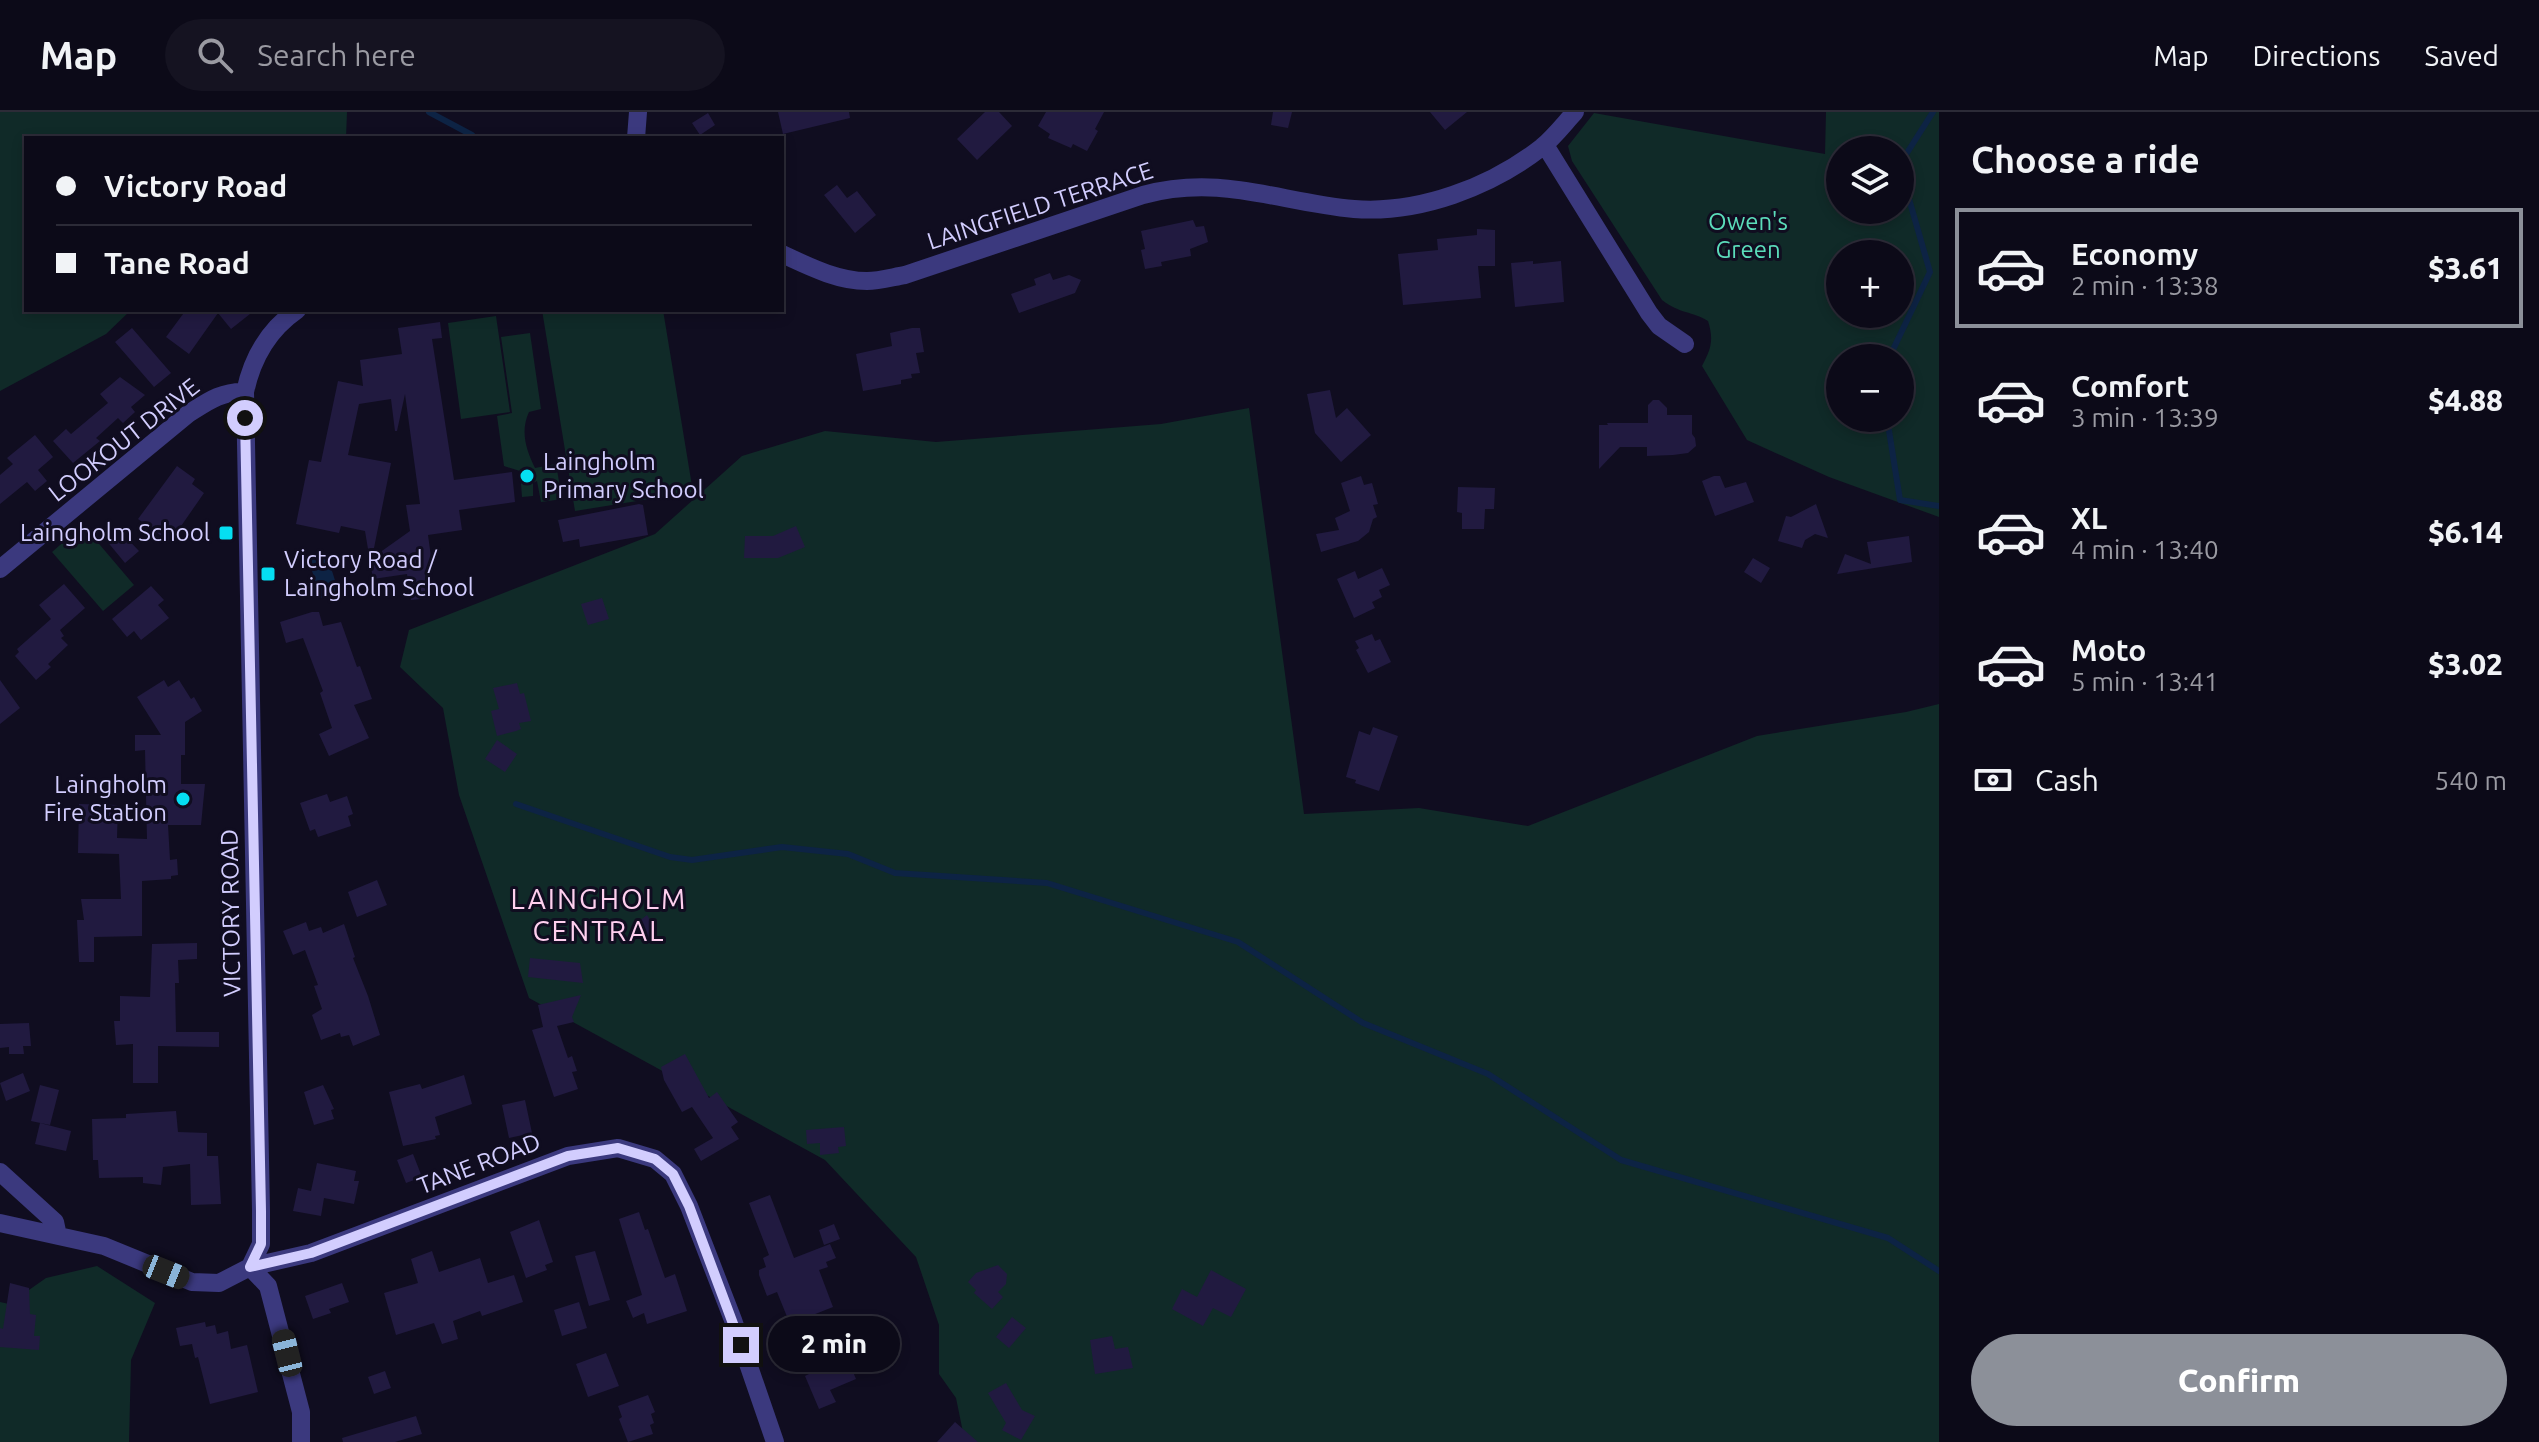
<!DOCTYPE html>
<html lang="en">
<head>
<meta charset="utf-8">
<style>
  :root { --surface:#0c0a18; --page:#151321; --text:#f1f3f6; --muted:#9a9aa2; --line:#2c2b37; --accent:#8c9099 }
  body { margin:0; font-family:Ubuntu,sans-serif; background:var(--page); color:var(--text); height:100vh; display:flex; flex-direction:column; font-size:30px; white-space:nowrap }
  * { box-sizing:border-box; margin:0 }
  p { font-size:26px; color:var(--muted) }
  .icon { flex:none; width:44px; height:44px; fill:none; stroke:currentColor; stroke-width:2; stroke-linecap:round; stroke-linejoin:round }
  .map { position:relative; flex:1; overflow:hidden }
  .panel { display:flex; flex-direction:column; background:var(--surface); width:600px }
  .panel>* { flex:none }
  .banner { position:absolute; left:24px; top:24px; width:760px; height:176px; border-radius:0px; box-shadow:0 4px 12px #0003,0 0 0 2px var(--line); display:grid; align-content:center; height:176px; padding:0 32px; background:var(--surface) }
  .buttons { position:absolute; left:1826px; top:24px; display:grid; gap:16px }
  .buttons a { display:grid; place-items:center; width:88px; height:88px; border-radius:50%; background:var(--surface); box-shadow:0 4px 12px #0003,0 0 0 2px var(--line); font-size:40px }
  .end { position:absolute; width:36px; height:36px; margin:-18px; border:10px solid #d2cdfe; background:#111; box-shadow:0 0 0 4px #111 }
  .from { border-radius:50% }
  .bubble { position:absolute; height:56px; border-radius:28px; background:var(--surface); box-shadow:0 4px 12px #0003,0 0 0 2px var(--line); font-size:26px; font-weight:800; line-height:56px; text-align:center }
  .car { position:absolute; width:24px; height:48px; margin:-24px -12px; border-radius:10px; box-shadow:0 0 6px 2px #0007; background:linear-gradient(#222 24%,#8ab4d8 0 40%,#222 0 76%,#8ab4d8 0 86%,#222 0) }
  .banner b { display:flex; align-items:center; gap:28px; height:76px; font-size:30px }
  .banner b+b { border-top:2px solid var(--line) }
  .banner i { width:20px; height:20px; background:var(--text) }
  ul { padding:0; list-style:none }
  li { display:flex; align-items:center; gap:24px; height:120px; margin:0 16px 12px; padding:0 16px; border:4px solid transparent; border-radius:0px }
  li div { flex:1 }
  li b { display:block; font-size:30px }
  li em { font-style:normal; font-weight:800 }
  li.current { border-color:var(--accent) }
  li>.icon { width:72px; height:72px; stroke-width:1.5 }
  h2 { padding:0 32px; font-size:36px; line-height:96px }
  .pay { display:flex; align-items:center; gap:20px; height:88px; padding:0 32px; font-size:30px }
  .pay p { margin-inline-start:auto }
  .primary-button { display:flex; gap:16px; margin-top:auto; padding:16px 32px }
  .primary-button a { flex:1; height:92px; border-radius:48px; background:var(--accent); color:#fff; font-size:32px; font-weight:800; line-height:92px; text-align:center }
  header { display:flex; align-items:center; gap:48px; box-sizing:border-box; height:112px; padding:0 40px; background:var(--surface); border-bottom:2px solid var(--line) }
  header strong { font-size:38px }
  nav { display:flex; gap:44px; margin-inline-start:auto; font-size:28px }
  .search { width:560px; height:72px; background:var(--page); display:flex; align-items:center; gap:20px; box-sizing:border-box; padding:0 28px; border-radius:44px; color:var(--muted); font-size:30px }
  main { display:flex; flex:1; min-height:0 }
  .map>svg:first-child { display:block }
  .green { fill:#102a28; fill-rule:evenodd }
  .water { fill:#0d2344 }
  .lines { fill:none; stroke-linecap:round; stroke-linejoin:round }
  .stream { stroke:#0d2344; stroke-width:6 }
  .building { fill:#211a40; fill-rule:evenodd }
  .minor { stroke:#3b397e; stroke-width:18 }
  .route { stroke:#d2cdfe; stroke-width:10 }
  .poi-dot { fill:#05def2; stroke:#100d20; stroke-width:3 }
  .labels { text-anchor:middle; stroke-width:6; stroke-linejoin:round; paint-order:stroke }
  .street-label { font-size:24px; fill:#d2cdfe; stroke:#100d20 }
  .park-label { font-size:24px; fill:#5bdcba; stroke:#100d20 }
  .poi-label { font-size:24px; fill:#d2cdfe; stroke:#100d20; text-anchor:start }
  .quarter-label { font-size:28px; letter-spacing:2px; fill:#fecfee; stroke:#100d20 }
</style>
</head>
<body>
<header>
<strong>Map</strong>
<div class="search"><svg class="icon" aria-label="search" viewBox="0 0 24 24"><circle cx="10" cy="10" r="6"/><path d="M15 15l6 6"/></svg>Search here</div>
<nav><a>Map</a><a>Directions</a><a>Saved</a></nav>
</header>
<main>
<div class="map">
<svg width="1939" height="1330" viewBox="0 0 1939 1330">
  <rect width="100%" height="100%" fill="#100d20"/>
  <path class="green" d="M0,0H347L346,26H26V198H131L106,222L0,279Z
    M1826,0H1939V405L1829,365L1747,328L1702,254C1711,237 1714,228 1708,209C1692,199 1680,202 1662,188L1572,49L1568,34L1594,1L1825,42ZM1840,38H1900V98H1840ZM1900,142V202H1840V142ZM1900,246V306H1840V246Z
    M542,198H663L693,380L575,399Z
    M496,204L510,300L461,307L448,211Z
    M530,221L541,297L529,300C520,319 526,338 535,356L556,352L562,387L541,390L537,369L533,371V384L522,385L520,359L504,354L497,304L512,301L501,225Z
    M1249,296L1304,702L1419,696L1528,714L1757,624L1906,600L1939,592V1330H965L956,1286L939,1262V1213L916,1145L825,1048L529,886L459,683L443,596L400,555L409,518L655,422L742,344L825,319L936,330L1161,312Z
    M83,413L134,473L103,499L52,440Z
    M97,1154L155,1191L131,1248L129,1330H0V1190L9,1192L46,1166Z"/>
  <path class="water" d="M326,440L339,481L320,486L308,445Z"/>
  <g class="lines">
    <path class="stream" d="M429,0L472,23
      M1889,246L1930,160L1903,66L1905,44L1933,0
      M1887,306L1900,388L1939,394
      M516,692L670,745L692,748L782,735L848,742L895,761L1047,771L1238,830L1363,911L1488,962L1621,1048L1888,1126L1939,1159"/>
  </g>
  <path class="building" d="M778,0H849L850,6L783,22Z
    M985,0H999L1012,14L977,48L957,27Z
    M1046,0H1104L1095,17L1098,19L1087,39L1073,32L1071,36L1048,26L1050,22L1038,14Z
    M1273,0H1292L1288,16L1271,13Z
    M1430,0H1467L1445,18Z
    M708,1L715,13L700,23L692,11Z
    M837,73L847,86L857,79L876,103L855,121L824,83Z
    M1193,108L1196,115L1204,114L1208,130L1190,137L1191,144L1161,150L1162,154L1145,157L1141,138L1145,137L1141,119Z
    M1477,117L1495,118V154H1478L1481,186L1403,193L1398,142L1438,138L1437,127L1477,123Z
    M1533,149V152L1561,149L1564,190L1515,195L1511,151Z
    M1050,161L1053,168L1069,163L1081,168L1075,181L1019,201L1011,182L1036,173L1034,167Z
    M186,198H255L231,217L218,201L189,242L166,225Z
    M440,210L442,226L432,227L454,368L512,360L515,390L459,398L462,418L428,423L433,460L425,461L430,486L411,488L407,462L373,467L365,419L341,414L339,421L296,412L309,348L321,350L338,269L363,274L360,248L402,242L398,216ZM405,282L420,392L406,393L410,419L372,446L391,351L348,343L359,292L391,287L395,319H397Z
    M132,216L171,261L154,275L115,230Z
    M912,216H920L924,240L916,241L920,261L911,262L912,266L901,268V272L863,279L856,242L892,234L890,221Z
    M120,265L145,283L131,295L135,300L123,311L118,306L96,326L100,329L73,351L53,329L66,317L71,322L108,291L100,282Z
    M1330,278L1336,306L1347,296L1371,323L1341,350L1315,321L1307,282Z
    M1653,288H1659L1667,296V303H1692V322L1695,326L1696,334L1688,341L1673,343L1647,344V335H1620L1599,357V313H1608L1607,311H1648V293Z
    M35,323L53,345L38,358L47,369L35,379L27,370L0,392V363L13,352L7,346Z
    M177,354L195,367L192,372L204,381L170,430L138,407Z
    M1361,364L1364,373L1372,371L1378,392L1373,393L1377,405L1373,407L1369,420L1358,429L1321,440L1316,422L1339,418L1335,406L1350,399L1341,371Z
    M1714,364H1720L1725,376L1746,370L1754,390L1715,404L1702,369Z
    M1458,375L1495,376L1494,397H1485L1484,417H1462V401L1457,400Z
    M639,392L643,393L648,423L580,435L579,427L563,430L558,408Z
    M1816,392L1828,426L1815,422L1805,428L1802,436L1778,429L1786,404L1791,405Z
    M796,414L805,435L778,446H744L745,424H773Z
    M118,417L139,439L125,451L106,428Z
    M1909,424L1912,450L1837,462L1845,442L1871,452L1867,430Z
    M1753,446L1770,456L1761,471L1744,460Z
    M1382,456L1390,473L1379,478L1382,485L1372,490L1375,496L1354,506L1337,467L1355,459L1358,467Z
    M64,472L85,496L60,518L64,524L61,526L68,533L48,552L51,555L36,568L15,544L19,540L17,537L51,507L39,493Z
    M151,474L164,488L158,493L169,506L141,528L134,519L127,525L112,507Z
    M602,486L609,507L588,513L581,492Z
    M312,500H319L323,514L341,510L357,555L360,554L372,587L354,593L369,626L329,644L319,622L332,616L320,581L323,579L303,526L286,531L280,510Z
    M1372,522L1375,529L1380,527L1391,550L1368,561L1356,538L1359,536L1355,529Z
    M0,568L20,596L0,612Z
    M164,568L168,575L179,568L191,587L194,585L202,599L185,610V643H181V672H205L201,713H168L170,748L177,747L178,763L171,764V767L142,769V824L94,825V850H79L77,808H84L81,787H121L119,742L78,741L79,692L118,693L117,726L147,727L145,638L135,639V623H161L137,585Z
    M517,571L520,582L524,581L531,609L519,611L521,617L516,619L497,624L491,599L499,597L493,576Z
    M1373,615L1398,624L1379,679L1355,671L1356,668L1346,665L1359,619L1370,623Z
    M497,628L517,642L505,660L485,647Z
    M327,682L330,690L347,684L353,702L348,704L351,714L318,725L315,717L310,719L300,691Z
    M377,768L387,793L357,805L348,780Z
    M647,803L657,819L646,827L643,824L641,826L633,814Z
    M306,810L309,819L321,815L323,821L344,812L355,845L353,846L368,884L380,923L353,934L349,923L341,925L340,921L321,928L312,903L322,897L314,874L318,873L305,838L293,843L283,819Z
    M197,831V847L178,848L179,871H175L176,920H219V935L158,934V971H133V932L116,933L114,909H120V884L150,885L152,832Z
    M530,846L580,851L583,871L528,865Z
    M581,883L572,905L574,910L557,914L568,946L572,944L577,959L572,960L578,977L554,985L532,918L543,915L538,893Z
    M29,911L31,934H23L24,942H9V935L0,936V912Z
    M685,942L709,986L717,980L738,1010L731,1015L739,1027L701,1049L694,1037L713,1026L692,995L682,1000L664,968L661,955Z
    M23,961L30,979L6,989L0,971Z
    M464,963L472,992L435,1005L440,1023L435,1024L436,1027L403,1034L389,980L420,972L422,977Z
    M40,973L59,978L50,1013L31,1009Z
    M323,973L334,997L331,998L334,1007L314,1013L304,980Z
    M525,988L532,1021L509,1026L502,993Z
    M176,999L178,1020L207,1021V1044H218L221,1092L191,1093L190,1052L163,1055L161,1073L143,1071V1065L99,1066L98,1048H93L92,1007L126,1006V1002Z
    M40,1011L71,1019L66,1039L35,1032Z
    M844,1015L846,1034L838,1035L839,1041L820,1043V1031L807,1032L806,1018Z
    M413,1042L422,1065L406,1071L397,1048Z
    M317,1051L356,1059L354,1069H359L354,1092L324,1086L321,1104L293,1099L298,1076L311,1079Z
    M770,1083L794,1146L830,1132L836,1146L826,1150L828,1155L819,1158L833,1195L790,1212L777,1180L767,1184L759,1163V1158L766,1155L763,1146L769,1143L749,1091Z
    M639,1100L645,1118L648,1117L665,1166L675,1162L687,1199L647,1212L644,1201L633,1206L626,1189L642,1183L619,1107Z
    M539,1108L553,1150L545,1153L547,1158L526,1166L510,1120Z
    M834,1112L840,1127L824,1133L819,1118Z
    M432,1139L439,1160L480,1146L488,1171L514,1163L523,1190L482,1204L480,1199L453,1209L458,1227L442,1232L434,1211L396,1223L384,1181L418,1171L411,1147Z
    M595,1139L610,1188L589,1194L575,1144Z
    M998,1153L1007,1162L1006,1172L998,1180L1003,1185L992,1197L974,1181L976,1178L968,1170L976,1161Z
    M1211,1158L1246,1177L1231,1205L1213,1196L1203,1214L1172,1197L1182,1177L1197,1185Z
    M10,1171L29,1176L30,1202L36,1203L34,1224H40L39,1238L0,1235V1216L3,1217Z
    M342,1171L349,1190L329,1197L331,1201L313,1207L305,1184Z
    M579,1190L587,1216L562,1224L554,1198Z
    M1012,1205L1026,1216L1009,1236L996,1225Z
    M205,1210L206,1215L215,1213L217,1222L228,1219L231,1237L247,1233L258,1280L210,1292L198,1245L195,1246L192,1232L180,1234L176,1216Z
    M838,1223L856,1267L830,1278L836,1290L819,1297L805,1264L809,1262L808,1257L813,1255L804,1236Z
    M1112,1224L1115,1237L1128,1235L1133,1256L1095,1262L1090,1228Z
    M606,1241L619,1274L588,1285L576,1252Z
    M385,1259L391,1276L374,1282L368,1265Z
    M1006,1271L1022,1298L1035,1304L1021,1328L1002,1318L1006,1311L988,1281Z
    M648,1283L655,1300L651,1302L654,1311L650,1313L653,1322L628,1330L619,1307L622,1305L618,1294Z
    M416,1304L422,1322L395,1330H343L342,1326Z
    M955,1310L978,1330H937Z"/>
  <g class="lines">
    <path class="minor" d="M636,26L638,0
      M1545,33L1649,201L1659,214L1685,232
      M782,142C808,154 837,169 867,169C879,169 893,165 905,163L1143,83C1221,62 1278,90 1354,97C1419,102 1491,75 1542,35C1554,25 1564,12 1575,0
      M0,457L188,302C207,290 221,279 245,280
      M0,1060L55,1110L58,1124
      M0,1111L104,1134L192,1170L219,1171L250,1155L311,1141L568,1044L618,1036L655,1047L673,1062L689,1094L733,1208L775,1330
      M250,1155L261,1132V1099L245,280C252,247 268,218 297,198
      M250,1155L268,1174L301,1300V1330"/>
  </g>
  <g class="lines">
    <path class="route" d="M245,306L261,1099V1132L250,1155L311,1141L568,1044L618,1036L655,1047L673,1062L689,1094L741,1233"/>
  </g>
  <g class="poi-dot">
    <circle cx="527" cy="364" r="8"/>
    <rect x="218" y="413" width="16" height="16" rx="4"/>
    <rect x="260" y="454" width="16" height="16" rx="4"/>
    <circle cx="183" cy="687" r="8"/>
  </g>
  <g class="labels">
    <g class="street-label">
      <text transform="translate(1040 94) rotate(-18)" y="8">LAINGFIELD TERRACE</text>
      <text transform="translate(124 328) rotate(-38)" y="8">LOOKOUT DRIVE</text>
      <text transform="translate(231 801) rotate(-91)" y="8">VICTORY ROAD</text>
      <text transform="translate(479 1052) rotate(-21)" y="8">TANE ROAD</text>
    </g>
    <g class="park-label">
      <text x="1748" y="118">Owen's<tspan x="1748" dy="28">Green</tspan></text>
    </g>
    <g class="poi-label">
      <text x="543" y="358">Laingholm<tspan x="543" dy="28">Primary School</tspan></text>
      <text x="210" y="429" text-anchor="end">Laingholm School</text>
      <text x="284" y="456">Victory Road /<tspan x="284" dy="28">Laingholm School</tspan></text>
      <text x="167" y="681" text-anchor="end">Laingholm<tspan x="167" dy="28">Fire Station</tspan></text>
    </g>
    <g class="quarter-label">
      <text x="599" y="797">LAINGHOLM<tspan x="599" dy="32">CENTRAL</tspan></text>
    </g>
  </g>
</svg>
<div class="buttons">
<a><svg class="icon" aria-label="layers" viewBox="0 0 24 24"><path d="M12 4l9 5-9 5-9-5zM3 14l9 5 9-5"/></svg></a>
<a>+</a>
<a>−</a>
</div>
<i class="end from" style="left:245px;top:306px"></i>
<i class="end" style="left:741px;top:1233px"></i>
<div class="bubble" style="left:768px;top:1204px;width:132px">2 min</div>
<i class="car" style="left:166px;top:1160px;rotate:112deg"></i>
<i class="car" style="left:287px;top:1241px;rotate:346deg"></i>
<div class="banner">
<b><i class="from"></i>Victory Road</b>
<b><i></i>Tane Road</b>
</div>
</div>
<section class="panel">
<h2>Choose a ride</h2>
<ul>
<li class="current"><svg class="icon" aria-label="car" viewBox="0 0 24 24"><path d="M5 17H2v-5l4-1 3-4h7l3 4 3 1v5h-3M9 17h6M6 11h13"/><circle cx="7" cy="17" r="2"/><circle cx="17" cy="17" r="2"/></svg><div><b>Economy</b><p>2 min · 13:38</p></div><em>$3.61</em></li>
<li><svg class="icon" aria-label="car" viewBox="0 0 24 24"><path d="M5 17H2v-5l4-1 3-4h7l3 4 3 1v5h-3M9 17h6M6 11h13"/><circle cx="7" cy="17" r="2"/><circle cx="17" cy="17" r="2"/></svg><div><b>Comfort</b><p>3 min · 13:39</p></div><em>$4.88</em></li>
<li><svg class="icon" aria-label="car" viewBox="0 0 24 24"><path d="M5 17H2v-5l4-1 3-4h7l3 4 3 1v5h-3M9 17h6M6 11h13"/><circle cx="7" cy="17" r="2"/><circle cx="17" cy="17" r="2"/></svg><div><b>XL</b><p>4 min · 13:40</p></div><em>$6.14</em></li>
<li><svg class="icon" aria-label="car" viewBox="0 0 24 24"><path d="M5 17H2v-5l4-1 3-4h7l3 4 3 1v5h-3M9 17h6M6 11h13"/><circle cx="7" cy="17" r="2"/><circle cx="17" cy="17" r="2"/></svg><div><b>Moto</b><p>5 min · 13:41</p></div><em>$3.02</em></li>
</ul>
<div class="pay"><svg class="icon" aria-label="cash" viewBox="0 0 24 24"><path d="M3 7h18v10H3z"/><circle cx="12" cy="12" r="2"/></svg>Cash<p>540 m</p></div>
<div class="primary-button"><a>Confirm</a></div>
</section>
</main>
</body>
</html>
